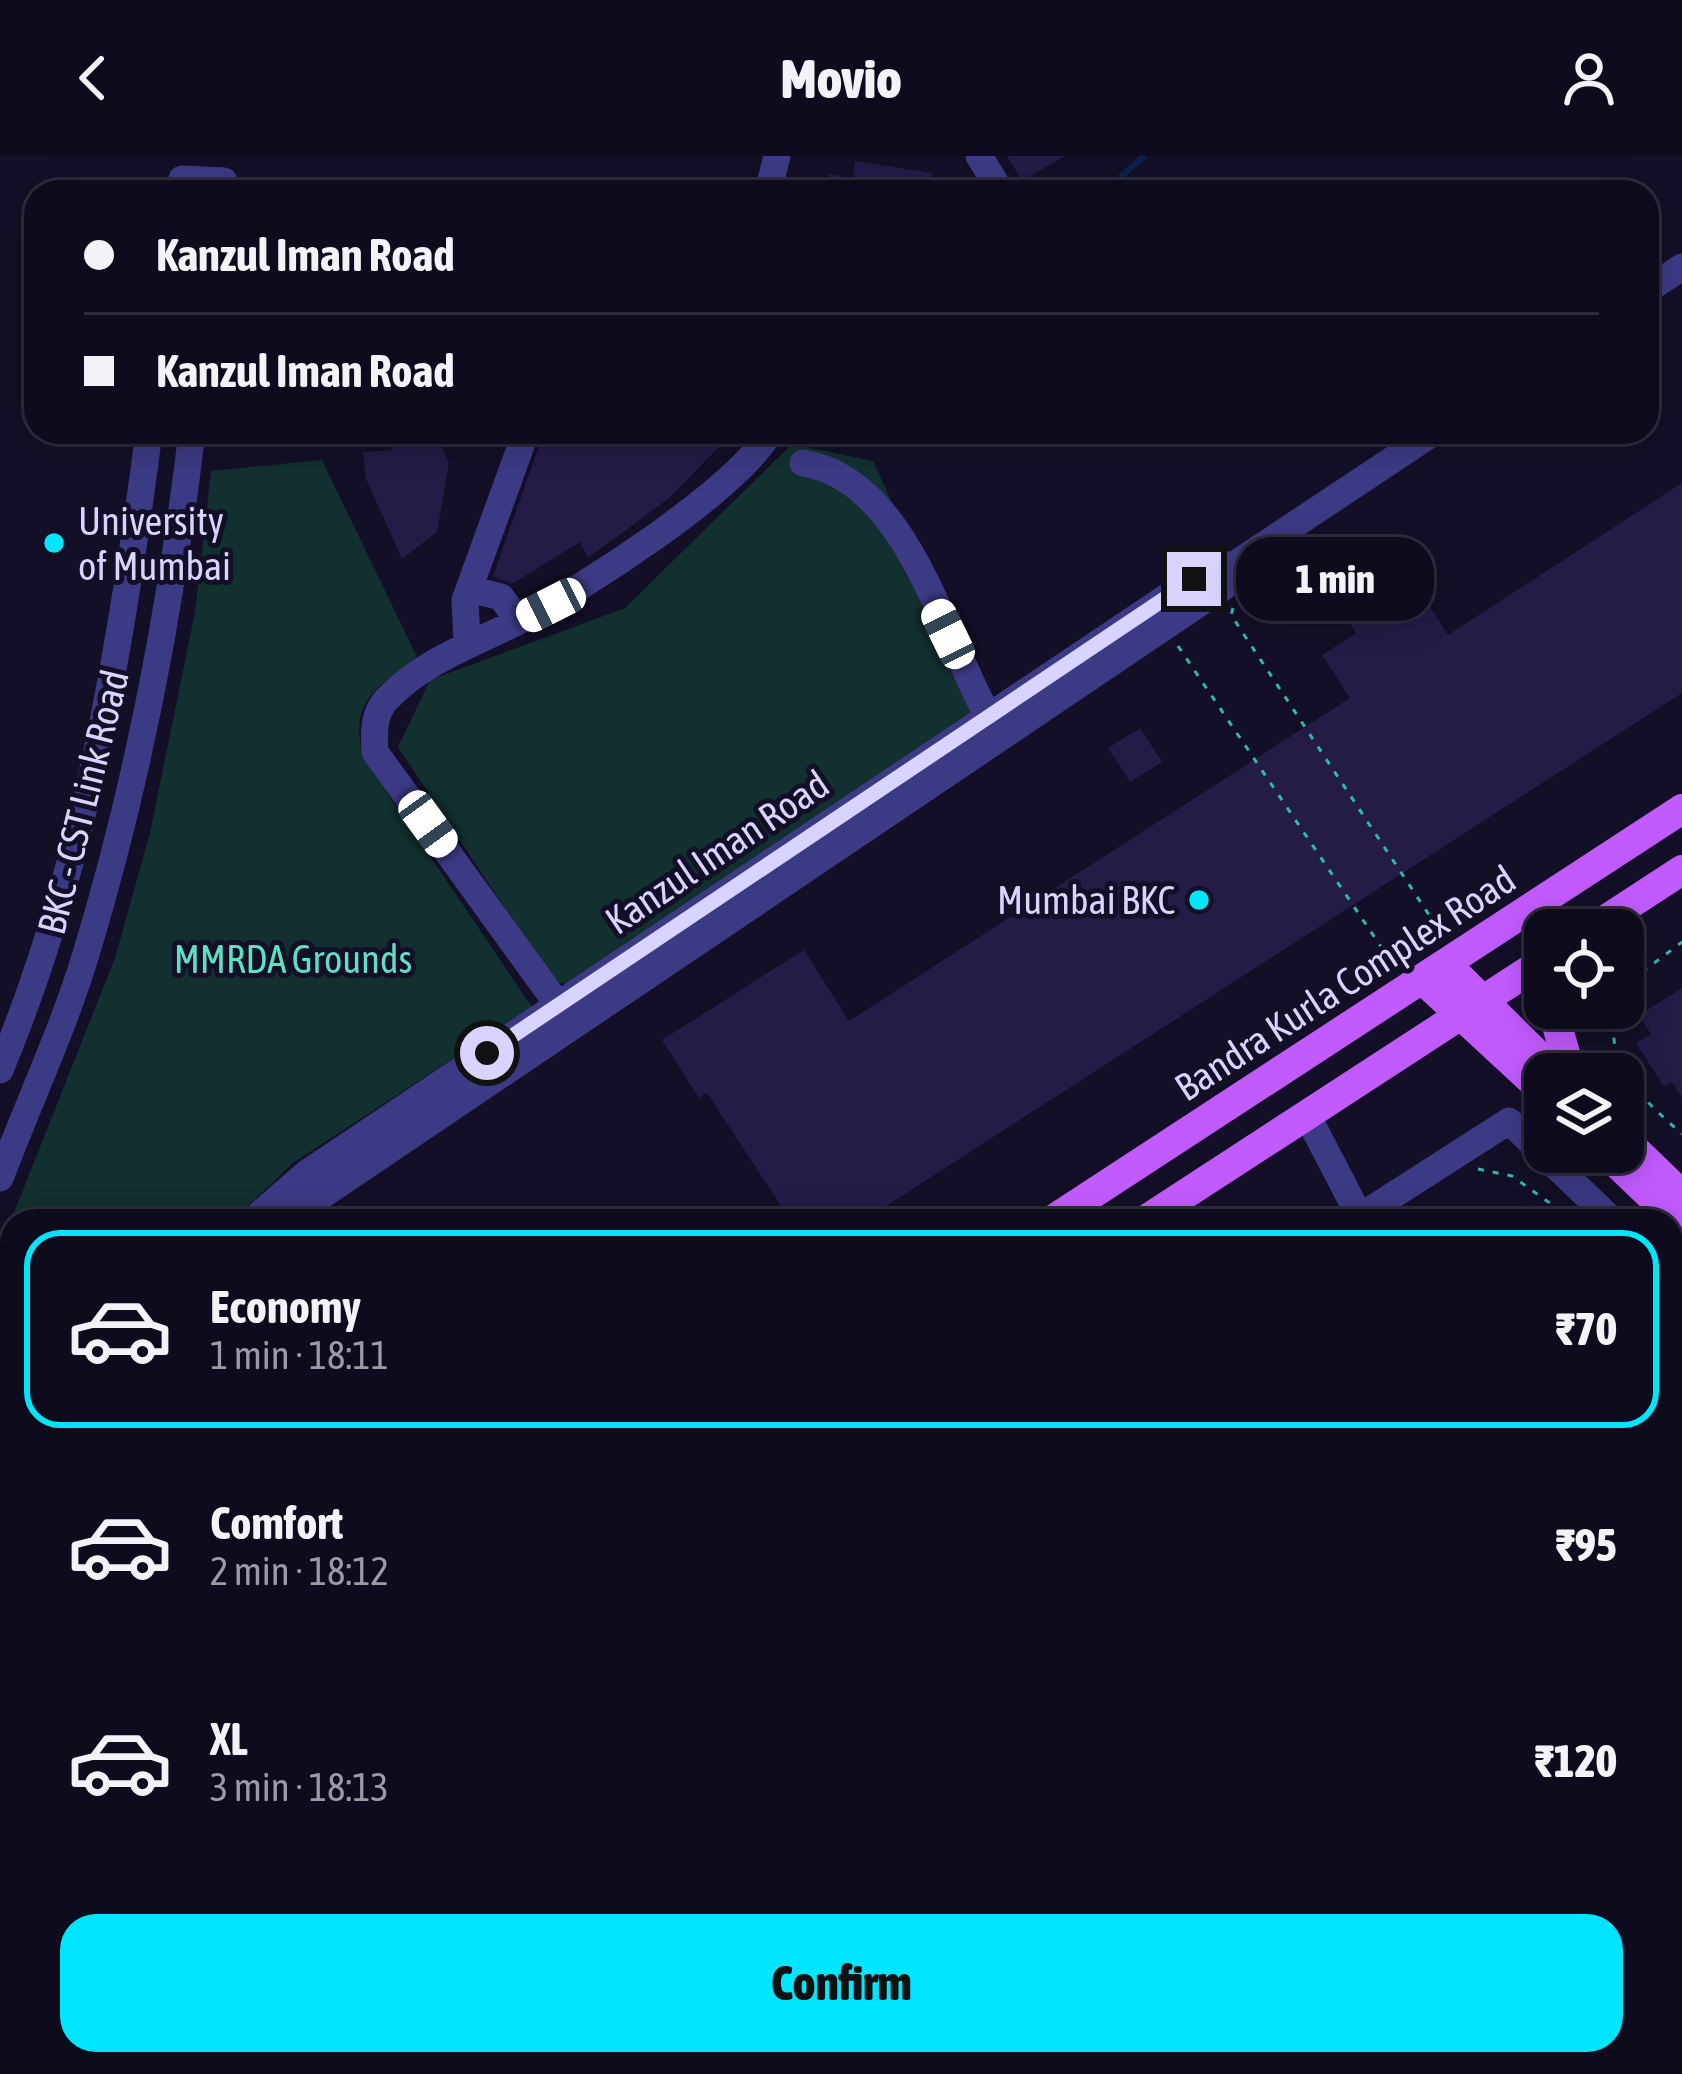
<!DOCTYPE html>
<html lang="en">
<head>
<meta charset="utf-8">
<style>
  :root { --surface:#0e0b1c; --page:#171425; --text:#f1f3f6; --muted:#9b9ba3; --line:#2e2b3b; --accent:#00e5ff }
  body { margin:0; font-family:"Asap Condensed",sans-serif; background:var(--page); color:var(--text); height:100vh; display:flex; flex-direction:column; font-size:45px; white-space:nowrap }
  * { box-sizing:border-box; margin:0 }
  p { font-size:39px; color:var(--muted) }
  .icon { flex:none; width:66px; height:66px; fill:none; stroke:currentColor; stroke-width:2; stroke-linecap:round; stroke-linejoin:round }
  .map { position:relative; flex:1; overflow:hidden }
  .panel { position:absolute; left:0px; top:1053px; width:1683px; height:867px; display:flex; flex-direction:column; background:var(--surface); border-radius:36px 36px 0 0; box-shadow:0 6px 30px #0003,0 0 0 3px var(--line) }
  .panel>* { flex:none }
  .top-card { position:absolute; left:24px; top:24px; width:1635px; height:264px; border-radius:36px; box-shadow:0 6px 30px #0003,0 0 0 3px var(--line); display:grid; align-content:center; height:264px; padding:0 60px; background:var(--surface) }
  .buttons { position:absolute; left:1524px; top:753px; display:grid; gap:24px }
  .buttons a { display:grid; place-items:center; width:120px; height:120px; border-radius:24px; background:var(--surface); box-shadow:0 6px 30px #0003,0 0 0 3px var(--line); font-size:60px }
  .end { position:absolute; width:54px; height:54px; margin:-27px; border:15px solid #d9d4ff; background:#111; box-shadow:0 0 0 6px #111 }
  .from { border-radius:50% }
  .bubble { position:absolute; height:84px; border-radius:36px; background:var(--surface); box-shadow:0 6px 30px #0003,0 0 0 3px var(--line); font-size:39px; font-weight:800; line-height:84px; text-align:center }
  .car { position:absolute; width:36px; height:72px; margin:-36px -18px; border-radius:15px; box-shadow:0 0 9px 3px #0007; background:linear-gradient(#fff 24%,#345 0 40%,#fff 0 76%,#345 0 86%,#fff 0) }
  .top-card b { display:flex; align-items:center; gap:42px; height:114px; font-size:45px }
  .top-card b+b { border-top:3px solid var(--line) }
  .top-card i { width:30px; height:30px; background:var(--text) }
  ul { padding:21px 0 0; list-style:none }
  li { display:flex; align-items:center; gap:36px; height:198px; margin:0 24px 18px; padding:0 36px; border:6px solid transparent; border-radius:36px }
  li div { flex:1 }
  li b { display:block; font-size:45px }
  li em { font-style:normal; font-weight:800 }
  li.on { border-color:var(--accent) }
  li>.icon { width:108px; height:108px; stroke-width:1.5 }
  .primary-button { display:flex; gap:24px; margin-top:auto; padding:24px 60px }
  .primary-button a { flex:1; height:138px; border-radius:36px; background:var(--accent); color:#111; font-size:48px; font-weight:800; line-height:138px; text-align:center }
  header { display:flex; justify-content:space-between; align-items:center; height:156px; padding:0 60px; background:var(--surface); font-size:54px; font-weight:800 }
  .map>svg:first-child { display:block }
  .green { fill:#12302f }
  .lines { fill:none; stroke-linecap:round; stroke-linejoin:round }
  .stream { stroke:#0c2248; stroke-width:6 }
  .building { fill:#241b47 }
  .path { stroke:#2fb8b0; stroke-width:3; stroke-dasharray:6 9; stroke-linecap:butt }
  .minor { stroke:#3d3a85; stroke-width:27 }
  .major { stroke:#c25bff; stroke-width:30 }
  .route { stroke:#d9d4ff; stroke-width:15 }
  .poi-dot { fill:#00e5ff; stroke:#130f26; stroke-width:4.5 }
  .labels { text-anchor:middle; stroke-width:10; stroke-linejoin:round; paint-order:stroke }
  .poi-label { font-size:39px; fill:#d9d4ff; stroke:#130f26; text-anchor:start }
  .street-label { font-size:39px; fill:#d9d4ff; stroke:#130f26 }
  .park-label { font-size:39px; fill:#5fe0c0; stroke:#130f26 }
</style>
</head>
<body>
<header><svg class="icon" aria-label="back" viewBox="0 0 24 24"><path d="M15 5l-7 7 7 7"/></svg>Movio<svg class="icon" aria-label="person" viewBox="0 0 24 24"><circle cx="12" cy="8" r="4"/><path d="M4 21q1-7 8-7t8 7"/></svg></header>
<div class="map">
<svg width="1682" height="1918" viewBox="0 0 1682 1918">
  <rect width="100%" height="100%" fill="#130f26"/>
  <path class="green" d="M792,288L873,305L986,552L569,828L554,826L398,591L430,524L625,452Z
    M322,304L417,501C376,533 349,544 363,601L532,851L293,1007L232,1065H12V1208L0,1205V1092L115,802L150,677L195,456L211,315Z"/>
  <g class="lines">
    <path class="stream" d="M1086,36L1115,26L1144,0"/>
  </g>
  <path class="building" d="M1007,0H1065L1022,25Z
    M855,5L932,17V36H824L829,18L853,22Z
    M544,276H734L668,343L588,402L580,386L512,428L493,420Z
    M436,279L449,306L437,376L402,403L366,323L363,296L393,294L392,280Z
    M1682,327V537L863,1065H791L707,937L699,942L662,884L804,794L849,865L1350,542L1322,499L1356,477L1322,424L1386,383L1448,479Z
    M1140,572L1162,606L1130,626L1108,592Z
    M1682,832V941L1672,926L1664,931L1636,887L1651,878L1639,859Z"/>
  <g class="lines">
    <path class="path" d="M1454,287L1470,276
      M1233,452L1231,459L1443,780
      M1178,490L1394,810
      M1623,838L1629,826L1682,786
      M1617,852C1601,908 1644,944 1682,978
      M1478,1013L1512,1020L1575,1065
      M1008,1065L1031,1050
      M1674,1533L1682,1511
      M0,1895L12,1883
      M1229,1908L1234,1918"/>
    <path class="minor" d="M979,0L995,26
      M182,23L224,25
      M768,36L777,0
      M1647,134L1682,111
      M803,307C911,324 944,490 996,574
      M469,433L501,441L519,465
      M467,485L465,444L526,276
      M569,864L375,596C374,577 373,559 386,544C424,504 474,488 521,464C583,433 736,334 770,276
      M0,914C85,710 121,493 149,276
      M1307,959L1360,1061
      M0,1022C28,948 63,874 86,798C138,627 171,453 192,276
      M252,1065L307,1017L1170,439L1216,409H1234
      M284,1065L1225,430L1234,409L1434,276
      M1353,1065L1509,965L1613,1065
      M1671,1119L1682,1130
      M1671,1209L1682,1177
      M0,1230L12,1232
      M0,1254L12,1255
      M0,1485L12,1384
      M0,1539L12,1550
      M1671,1556L1682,1560
      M0,1585L12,1607
      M1671,1597L1682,1601
      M1671,1640L1682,1644
      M1671,1750L1682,1721
      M568,1908L580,1918
      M623,1908L633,1918
      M661,1908L673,1918
      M930,1908L942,1918
      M992,1908L1003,1918
      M1038,1908L1049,1918
      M1168,1908L1179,1918
      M116,1918L119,1908
      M366,1918L379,1908
      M452,1918L464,1908
      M705,1918L715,1908
      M780,1918L790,1908
      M860,1918L870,1908
      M1138,1918L1147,1908
      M1403,1918L1407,1908
      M1608,1918L1611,1908"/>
    <path class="major" d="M1590,774L1682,714
      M1446,808L1557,918
      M1422,823L1545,937
      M1552,852L1571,918
      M1623,982L1682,1039
      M1605,996L1682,1070
      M1051,1065L1682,653
      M1144,1065L1545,804
      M1671,1386L1682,1356
      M1671,1481L1682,1452
      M0,1764L12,1754
      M0,1836L12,1823
      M1473,1918L1476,1908
      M1507,1918L1511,1908"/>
  </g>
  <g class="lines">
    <path class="route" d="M487,897L1194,423"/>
  </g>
  <g class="poi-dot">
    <circle cx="54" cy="387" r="12"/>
    <circle cx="1199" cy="744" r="12"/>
  </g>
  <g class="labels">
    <g class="poi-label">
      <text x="78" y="379">University<tspan x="78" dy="45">of Mumbai</tspan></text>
      <text x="1175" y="758" text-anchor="end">Mumbai BKC</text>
    </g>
    <g class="street-label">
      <text transform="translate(83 646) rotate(-76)" y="14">BKC - CST Link Road</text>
      <text transform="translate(717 696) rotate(-34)" y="14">Kanzul Iman Road</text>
      <text transform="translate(1345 827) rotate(-33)" y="14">Bandra Kurla Complex Road</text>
    </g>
    <g class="park-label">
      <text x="293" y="817">MMRDA Grounds</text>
    </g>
  </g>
</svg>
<div class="buttons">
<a><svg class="icon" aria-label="locate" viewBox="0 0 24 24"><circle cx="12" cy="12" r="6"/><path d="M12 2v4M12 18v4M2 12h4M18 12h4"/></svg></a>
<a><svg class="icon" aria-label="layers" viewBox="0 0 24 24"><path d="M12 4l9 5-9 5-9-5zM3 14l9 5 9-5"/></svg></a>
</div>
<i class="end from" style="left:487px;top:897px"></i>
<i class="end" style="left:1194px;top:423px"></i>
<div class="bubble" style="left:1236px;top:381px;width:198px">1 min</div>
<i class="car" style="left:551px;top:449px;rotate:243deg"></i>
<i class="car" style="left:948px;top:478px;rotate:334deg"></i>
<i class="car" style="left:428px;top:668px;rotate:144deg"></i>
<div class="top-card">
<b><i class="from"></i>Kanzul Iman Road</b>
<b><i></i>Kanzul Iman Road</b>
</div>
<section class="panel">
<ul>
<li class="on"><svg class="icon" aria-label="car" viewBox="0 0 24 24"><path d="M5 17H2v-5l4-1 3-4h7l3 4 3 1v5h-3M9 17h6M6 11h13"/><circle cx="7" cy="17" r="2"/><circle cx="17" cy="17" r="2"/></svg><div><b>Economy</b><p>1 min · 18:11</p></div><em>₹70</em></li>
<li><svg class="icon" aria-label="car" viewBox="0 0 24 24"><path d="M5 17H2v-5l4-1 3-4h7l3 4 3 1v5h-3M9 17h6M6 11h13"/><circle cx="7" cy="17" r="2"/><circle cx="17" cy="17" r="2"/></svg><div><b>Comfort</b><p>2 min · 18:12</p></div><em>₹95</em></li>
<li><svg class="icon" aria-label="car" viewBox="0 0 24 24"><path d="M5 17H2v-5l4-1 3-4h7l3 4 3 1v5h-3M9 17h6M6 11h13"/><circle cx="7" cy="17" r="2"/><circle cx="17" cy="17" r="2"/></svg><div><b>XL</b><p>3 min · 18:13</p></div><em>₹120</em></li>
</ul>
<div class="primary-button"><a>Confirm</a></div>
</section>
</div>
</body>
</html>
